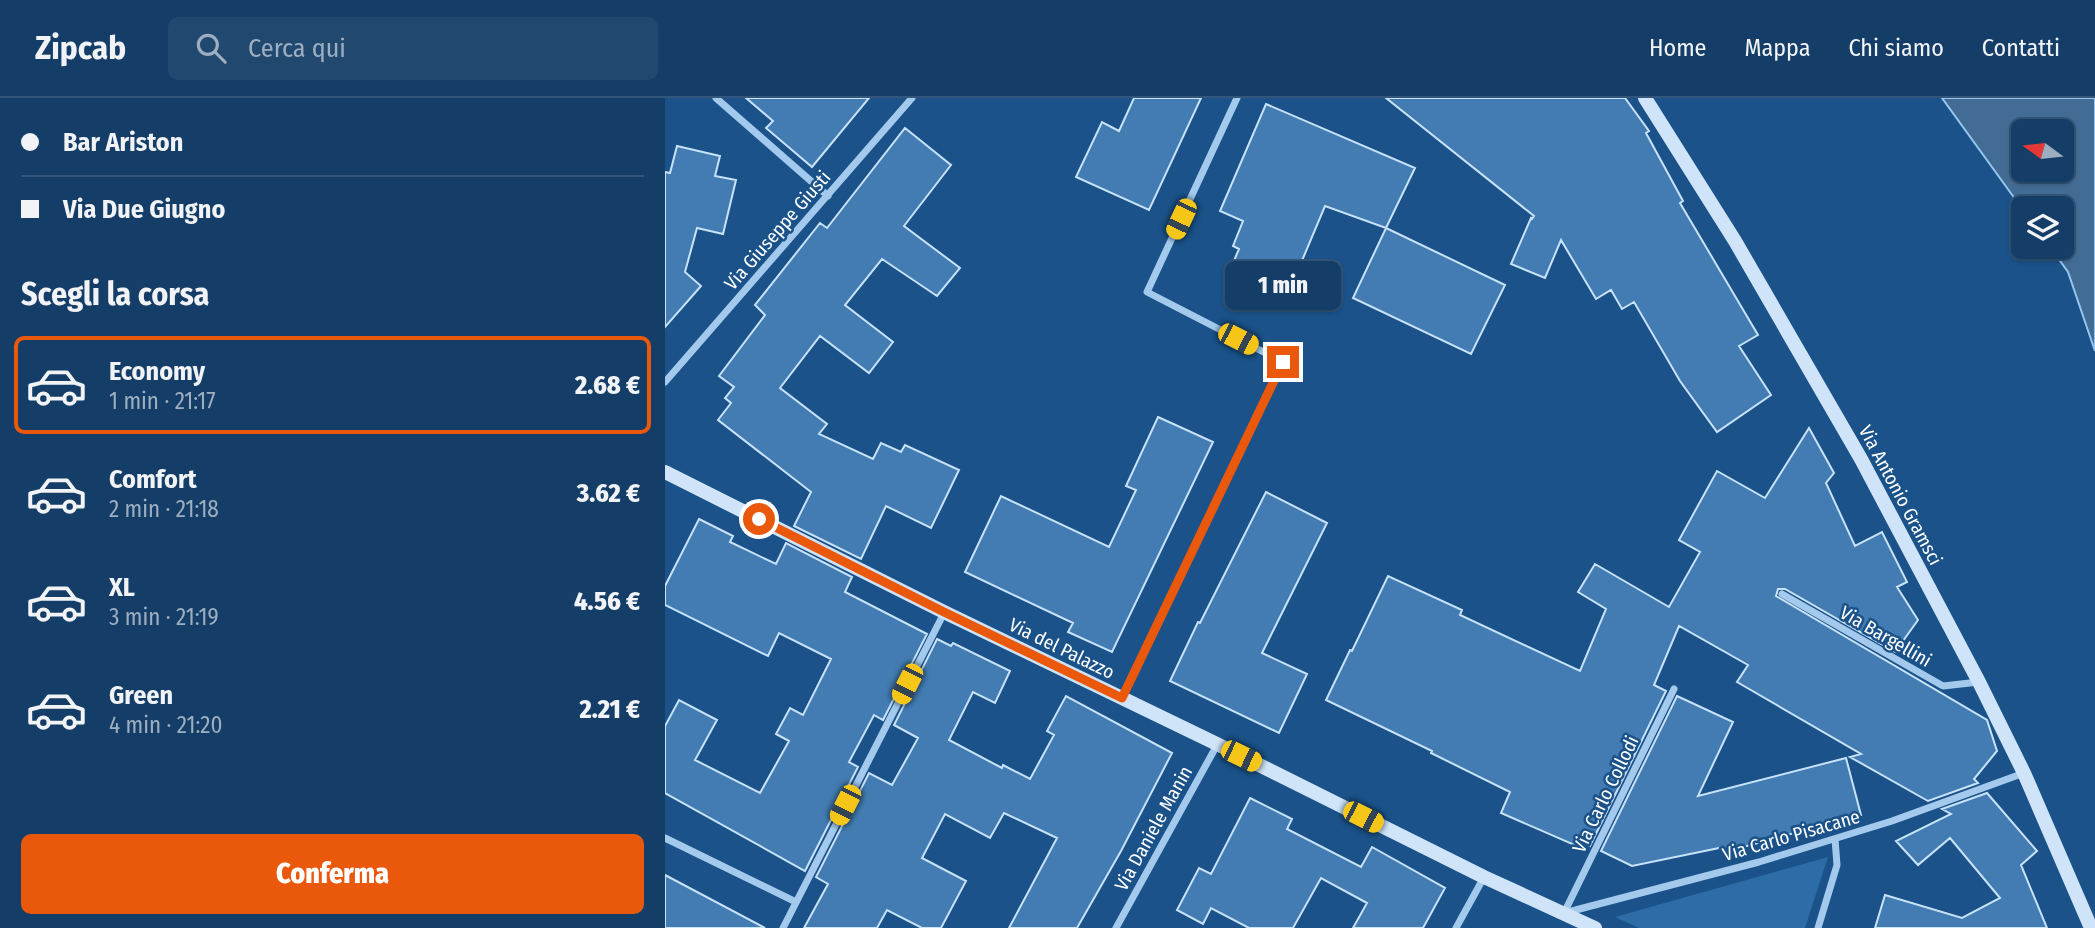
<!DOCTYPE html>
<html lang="it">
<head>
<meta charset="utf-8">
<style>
  :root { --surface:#143e67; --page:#214970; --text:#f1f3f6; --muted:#9daec0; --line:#33577b; --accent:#ea580c }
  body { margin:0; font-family:"Fira Sans Condensed",sans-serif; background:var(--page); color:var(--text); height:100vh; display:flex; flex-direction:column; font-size:26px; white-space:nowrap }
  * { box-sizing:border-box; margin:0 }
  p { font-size:23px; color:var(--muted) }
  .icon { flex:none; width:38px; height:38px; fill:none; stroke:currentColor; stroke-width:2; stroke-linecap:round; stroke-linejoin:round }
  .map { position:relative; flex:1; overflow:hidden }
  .side { display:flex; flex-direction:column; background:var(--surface); width:665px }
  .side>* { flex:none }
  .top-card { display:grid; align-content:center; height:154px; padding:0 21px; background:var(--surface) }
  .needle { width:46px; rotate:285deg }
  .buttons { position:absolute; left:1346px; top:21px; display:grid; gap:14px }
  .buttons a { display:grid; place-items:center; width:63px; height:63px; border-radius:10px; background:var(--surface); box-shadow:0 2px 5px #0004,0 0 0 2px var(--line); font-size:35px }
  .end { position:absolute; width:32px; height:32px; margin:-16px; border:9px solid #ea580c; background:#fff; box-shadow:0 0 0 4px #fff }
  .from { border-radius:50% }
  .bubble { position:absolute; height:49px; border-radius:10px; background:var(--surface); box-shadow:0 2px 5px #0004,0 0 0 2px var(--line); font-size:23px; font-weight:800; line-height:49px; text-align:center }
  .car { position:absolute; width:21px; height:42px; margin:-21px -10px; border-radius:9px; box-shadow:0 0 5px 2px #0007; background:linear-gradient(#f5c518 24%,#345 0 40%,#f5c518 0 76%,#345 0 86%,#f5c518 0) }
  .top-card b { display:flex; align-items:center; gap:24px; height:66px; font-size:26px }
  .top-card b+b { border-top:2px solid var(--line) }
  .top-card i { width:18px; height:18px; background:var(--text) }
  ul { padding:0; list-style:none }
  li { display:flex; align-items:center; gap:21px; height:98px; margin:0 14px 10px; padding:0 7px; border:4px solid transparent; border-radius:10px }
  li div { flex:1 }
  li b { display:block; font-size:26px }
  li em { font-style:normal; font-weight:800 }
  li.selected { border-color:var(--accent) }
  li>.icon { width:63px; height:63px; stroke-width:1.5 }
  h2 { padding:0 21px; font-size:32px; line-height:84px }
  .primary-button { display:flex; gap:14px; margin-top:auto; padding:14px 21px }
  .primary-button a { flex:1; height:80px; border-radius:10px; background:var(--accent); color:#fff; font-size:28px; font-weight:800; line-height:80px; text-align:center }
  header { display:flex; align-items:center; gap:42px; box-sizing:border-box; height:98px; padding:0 35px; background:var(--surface); border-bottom:2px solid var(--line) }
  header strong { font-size:33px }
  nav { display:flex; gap:38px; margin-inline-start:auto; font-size:24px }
  .search { width:490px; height:63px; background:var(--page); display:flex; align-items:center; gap:18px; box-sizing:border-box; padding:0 24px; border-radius:10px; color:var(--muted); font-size:26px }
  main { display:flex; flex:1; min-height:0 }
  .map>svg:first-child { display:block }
  .green { fill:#2d6ca7 }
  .water { fill:#436c94; stroke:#95c6ef; stroke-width:2; fill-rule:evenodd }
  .building { fill:#427cb2; stroke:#c8e2f9; stroke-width:2 }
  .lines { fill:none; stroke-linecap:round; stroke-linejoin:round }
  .street { stroke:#a3caed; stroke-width:7 }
  .secondary { stroke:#cfe4f9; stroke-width:14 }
  .route { stroke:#ea580c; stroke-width:9 }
  .labels { text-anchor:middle; stroke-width:5; stroke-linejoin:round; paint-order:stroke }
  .street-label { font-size:19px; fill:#fff; stroke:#1a5289 }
</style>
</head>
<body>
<header>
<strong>Zipcab</strong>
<div class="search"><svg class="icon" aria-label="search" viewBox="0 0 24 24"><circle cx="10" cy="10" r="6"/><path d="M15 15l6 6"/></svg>Cerca qui</div>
<nav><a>Home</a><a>Mappa</a><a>Chi siamo</a><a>Contatti</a></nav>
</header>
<main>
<section class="side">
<div class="top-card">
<b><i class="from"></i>Bar Ariston</b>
<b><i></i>Via Due Giugno</b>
</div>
<h2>Scegli la corsa</h2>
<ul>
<li class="selected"><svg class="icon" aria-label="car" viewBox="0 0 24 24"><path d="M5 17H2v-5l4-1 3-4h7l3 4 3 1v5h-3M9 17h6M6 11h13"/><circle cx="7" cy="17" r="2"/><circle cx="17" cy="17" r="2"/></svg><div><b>Economy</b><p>1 min · 21:17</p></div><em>2.68 €</em></li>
<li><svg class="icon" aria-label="car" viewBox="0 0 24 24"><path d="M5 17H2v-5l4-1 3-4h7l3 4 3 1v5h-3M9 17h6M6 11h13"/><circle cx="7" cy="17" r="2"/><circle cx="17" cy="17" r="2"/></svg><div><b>Comfort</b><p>2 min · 21:18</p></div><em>3.62 €</em></li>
<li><svg class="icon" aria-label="car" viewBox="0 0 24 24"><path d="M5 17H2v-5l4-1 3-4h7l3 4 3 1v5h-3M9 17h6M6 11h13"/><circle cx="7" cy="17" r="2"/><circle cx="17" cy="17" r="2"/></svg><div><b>XL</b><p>3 min · 21:19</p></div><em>4.56 €</em></li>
<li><svg class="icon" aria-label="car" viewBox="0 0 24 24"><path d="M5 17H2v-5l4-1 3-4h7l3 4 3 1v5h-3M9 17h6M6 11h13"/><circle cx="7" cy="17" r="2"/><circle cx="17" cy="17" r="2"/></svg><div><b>Green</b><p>4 min · 21:20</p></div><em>2.21 €</em></li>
</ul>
<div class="primary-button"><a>Conferma</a></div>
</section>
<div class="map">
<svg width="1430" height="830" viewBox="0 0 1430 830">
  <rect width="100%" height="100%" fill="#1a5289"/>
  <path class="green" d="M1163,759L1140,830H974L950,819Z"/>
  <path class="water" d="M1277,0H1430V253L1403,174L1385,149H1396V110H1358V112ZM1358,33H1396V72H1358Z"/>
  <path class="building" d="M81,0H204L147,69L101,30L108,23Z
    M469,0H536L484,112L411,79L437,24L454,33Z
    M721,0H960L984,33L981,35L1018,103L1015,105L1093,237L1074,248L1106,297L1052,334L1015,283L969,204L957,211L946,192L931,201L896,142L880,180L846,166L866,120L867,121L869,118Z
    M601,6L750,70L721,130L660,108L628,184L612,177L607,190L565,172L574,151L568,148L578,123L555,113Z
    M240,30L286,67L239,128L295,170L272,198L217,161L180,207L228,244L204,275L155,238L115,290L162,326L154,336L208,361L216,345L236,354L240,347L294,372L266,430L221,408L196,461L129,428L146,394L53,322L66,305L60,300L69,289L54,278L100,217L90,207L155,125L162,130Z
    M12,48L55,58L50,78L71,82L58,136L32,130L20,174L36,188L0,229V74L5,75Z
    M721,130L840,187L806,256L688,200Z
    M493,319L548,344L447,554L403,534L408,525L300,474L336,398L444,449L471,392L461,388Z
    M1144,330L1169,375L1161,385L1190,448L1217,434L1242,484L1232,489L1253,522L1230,554L1120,491H1113L1111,498L1322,622L1332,653L1309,681L1313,685L1263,703L1185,659L1196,656L1072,584L1083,567L1014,528L989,587L1001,593L925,748L916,744L914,749L836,715L845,694L766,655L767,653L661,602L685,552L687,553L723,478L797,512L795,517L915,573L941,511L913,494L930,466L1004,509L1035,454L1014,442L1052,373L1100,400Z
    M601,394L662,425L597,555L642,576L614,635L505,583L533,524L535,525Z
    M34,421L68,438L65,444L111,466L121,445L187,479L180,494L262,536L218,622L209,617L184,664L193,669L140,773L0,695V628L14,602L52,622L30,662L95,695L124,643L111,636L125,610L138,617L166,561L114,535L103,558L0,507V488Z
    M272,541L286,548L288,545L345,573L330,605L308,594L284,642L337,670L338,667L365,681L389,637L382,633L401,598L507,655L456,753L412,830H344L392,740L339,715L325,740L280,716L257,760L301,783L276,830H257L222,812L212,830H139L163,786L151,779L204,675L227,687L253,640L229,627Z
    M1012,598L1068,624L1033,698L1181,660L1196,717L1060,754L1059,749L967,768L936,753Z
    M1322,695L1372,753L1356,767L1382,830H1210L1220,797L1297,820L1335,800L1285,740L1253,767L1231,743L1286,716L1277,711Z
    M585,700L627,721L622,731L696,769L707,749L780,790L758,830H688L702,805L656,780L628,830H584L546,810L538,826L512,812L534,770L546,776Z
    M0,777L100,830H0Z"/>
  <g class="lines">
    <path class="street" d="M51,0L163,98
      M0,284L247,0
      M1117,496L1278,588L1314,584
      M457,599L618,264L482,194L572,0
      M0,740L131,804
      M903,814L1094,764L1227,723L1359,675
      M899,815L1009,591
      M118,830L279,515
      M451,830L552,647
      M791,830L819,779
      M1153,830L1172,767L1170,741"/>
    <path class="secondary" d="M980,0L1070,143L1196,361L1314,584L1359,675L1426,830
      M0,374L279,514L552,646L819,779L930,830"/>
  </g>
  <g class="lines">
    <path class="route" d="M94,421L279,514L457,600L618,264"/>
  </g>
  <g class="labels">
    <g class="street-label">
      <text transform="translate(112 132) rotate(-49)" y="7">Via Giuseppe Giusti</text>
      <text transform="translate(1236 397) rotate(62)" y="7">Via Antonio Gramsci</text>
      <text transform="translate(1221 538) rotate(30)" y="7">Via Bargellini</text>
      <text transform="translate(397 550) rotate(26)" y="7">Via del Palazzo</text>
      <text transform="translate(940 696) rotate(-64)" y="7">Via Carlo Collodi</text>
      <text transform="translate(488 730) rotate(-61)" y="7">Via Daniele Manin</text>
      <text transform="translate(1126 737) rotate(-16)" y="7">Via Carlo Pisacane</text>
    </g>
  </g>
</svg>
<div class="buttons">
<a><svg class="needle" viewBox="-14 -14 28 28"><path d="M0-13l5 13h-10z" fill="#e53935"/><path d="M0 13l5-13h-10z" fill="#9daec0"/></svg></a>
<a><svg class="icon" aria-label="layers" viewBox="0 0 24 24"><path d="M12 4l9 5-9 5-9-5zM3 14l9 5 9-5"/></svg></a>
</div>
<i class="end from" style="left:94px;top:421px"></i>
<i class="end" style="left:618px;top:264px"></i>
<div class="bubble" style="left:560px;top:163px;width:116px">1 min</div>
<i class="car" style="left:516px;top:121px;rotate:205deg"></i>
<i class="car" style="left:573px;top:241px;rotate:117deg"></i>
<i class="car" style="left:242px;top:586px;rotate:207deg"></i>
<i class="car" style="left:576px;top:658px;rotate:116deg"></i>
<i class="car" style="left:180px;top:707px;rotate:207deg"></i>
<i class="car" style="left:698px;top:719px;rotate:117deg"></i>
</div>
</main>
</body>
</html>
